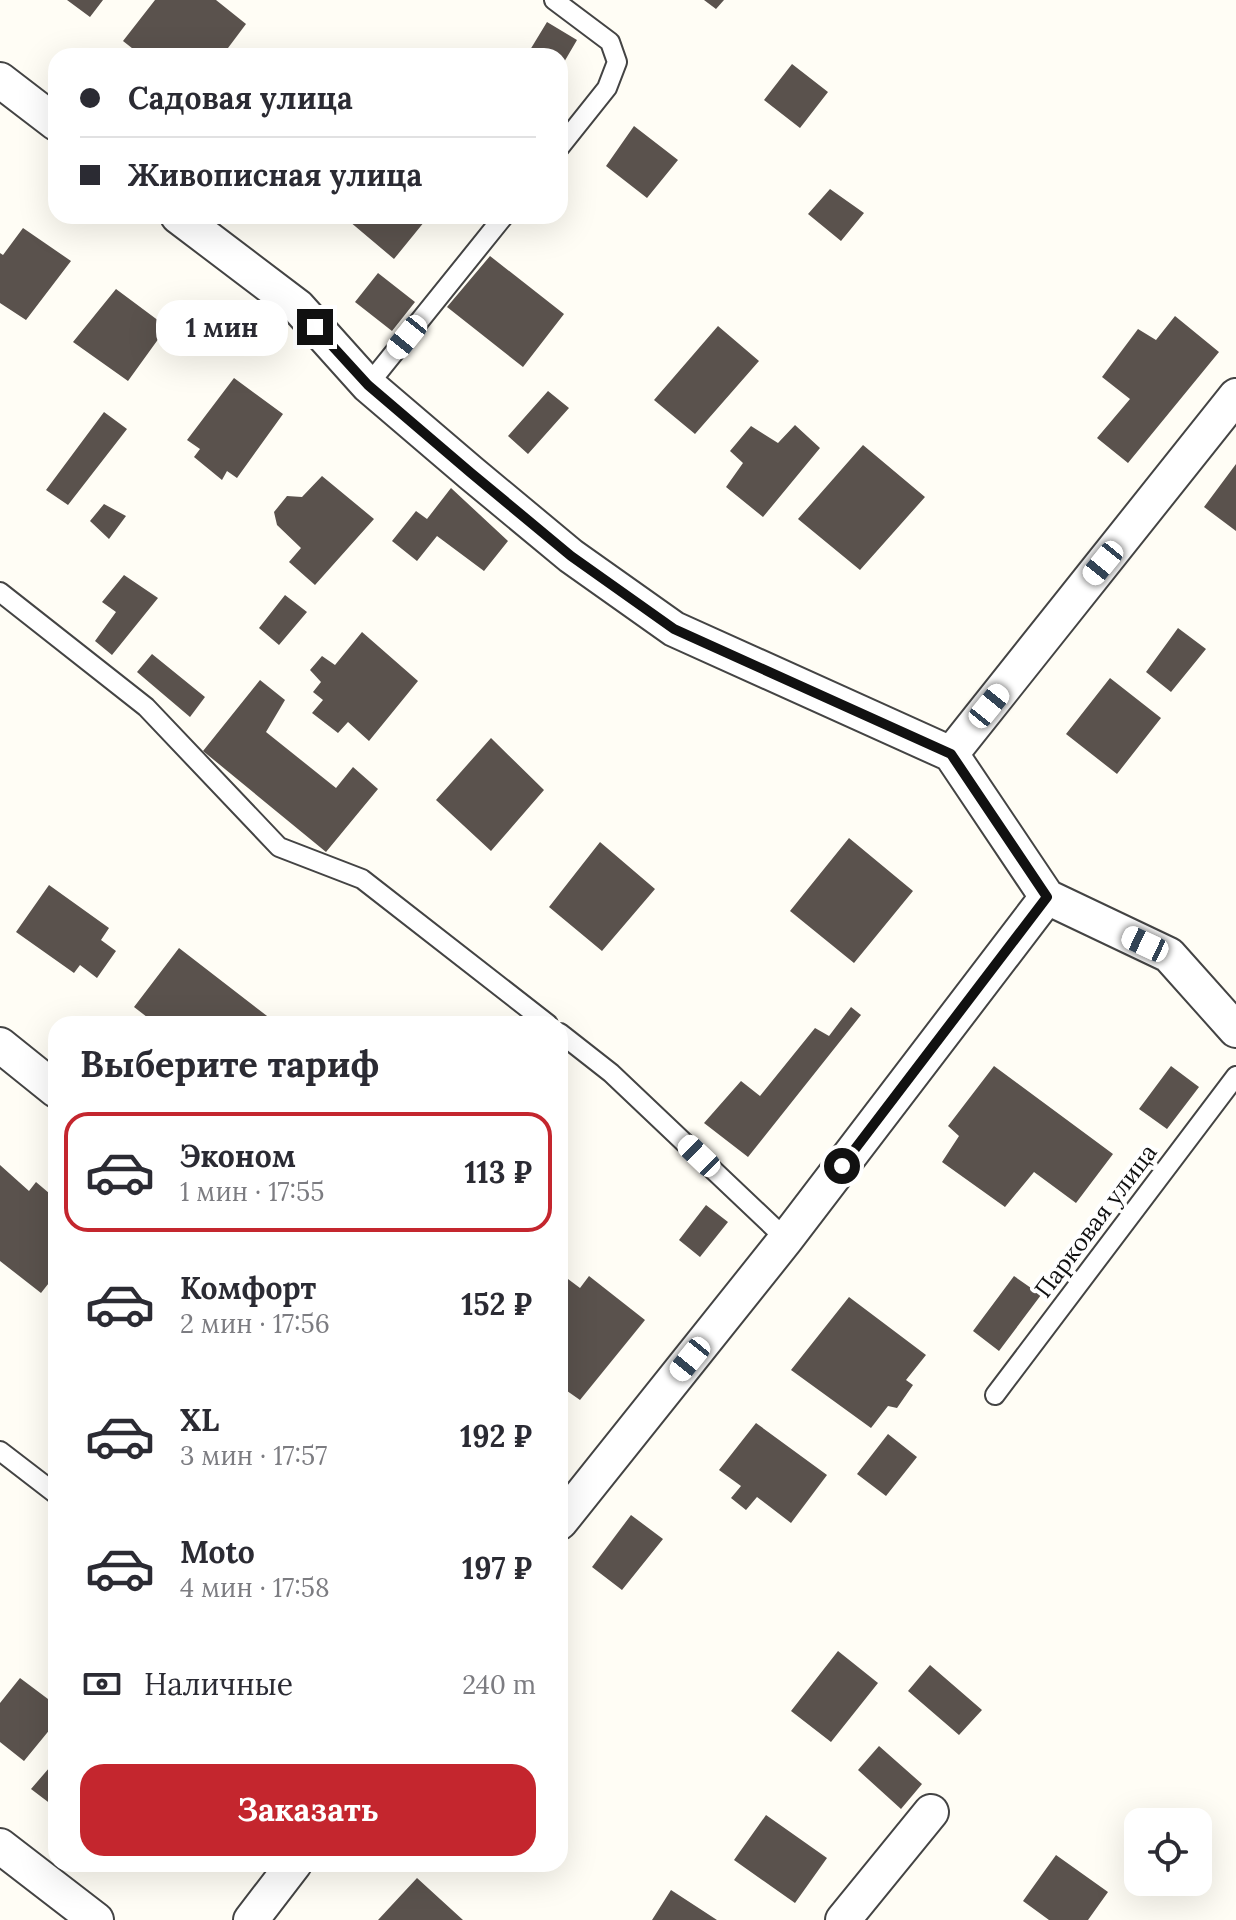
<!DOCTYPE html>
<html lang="ru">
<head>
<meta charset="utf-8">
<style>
  :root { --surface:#fff; --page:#f7f7f7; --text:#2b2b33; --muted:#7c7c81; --line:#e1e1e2; --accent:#c4262e }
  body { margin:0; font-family:Lora,serif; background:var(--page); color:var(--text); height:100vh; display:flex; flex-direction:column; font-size:30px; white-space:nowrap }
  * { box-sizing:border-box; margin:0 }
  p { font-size:26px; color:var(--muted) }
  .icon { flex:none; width:44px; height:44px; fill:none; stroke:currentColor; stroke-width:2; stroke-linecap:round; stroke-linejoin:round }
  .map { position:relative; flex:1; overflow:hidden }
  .side { position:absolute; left:48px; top:1016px; width:520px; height:856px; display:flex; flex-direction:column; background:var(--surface); border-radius:24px; box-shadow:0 8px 32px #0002 }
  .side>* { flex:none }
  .banner { position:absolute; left:48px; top:48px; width:520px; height:176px; border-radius:24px; box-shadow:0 8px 32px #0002; display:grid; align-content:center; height:176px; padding:0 32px; background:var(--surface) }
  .buttons { position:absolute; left:1124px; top:1808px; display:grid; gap:16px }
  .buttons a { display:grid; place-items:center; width:88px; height:88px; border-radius:16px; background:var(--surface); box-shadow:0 8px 32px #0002; font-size:40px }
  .end { position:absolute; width:36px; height:36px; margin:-18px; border:10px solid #111; background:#fff; box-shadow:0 0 0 4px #fff }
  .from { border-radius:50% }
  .bubble { position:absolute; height:56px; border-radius:24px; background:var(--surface); box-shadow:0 8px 32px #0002; font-size:26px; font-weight:700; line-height:56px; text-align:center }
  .car { position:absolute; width:24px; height:48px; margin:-24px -12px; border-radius:10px; box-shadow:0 0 6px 2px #0007; background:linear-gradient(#fff 24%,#345 0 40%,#fff 0 76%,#345 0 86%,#fff 0) }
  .banner b { display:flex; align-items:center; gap:28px; height:76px; font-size:30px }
  .banner b+b { border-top:2px solid var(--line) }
  .banner i { width:20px; height:20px; background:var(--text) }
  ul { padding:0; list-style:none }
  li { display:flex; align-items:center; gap:24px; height:120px; margin:0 16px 12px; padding:0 16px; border:4px solid transparent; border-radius:24px }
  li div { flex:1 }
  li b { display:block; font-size:30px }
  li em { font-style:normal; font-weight:700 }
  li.active { border-color:var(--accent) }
  li>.icon { width:72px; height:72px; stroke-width:1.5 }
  h2 { padding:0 32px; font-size:36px; line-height:96px }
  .pay { display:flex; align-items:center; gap:20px; height:88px; padding:0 32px; font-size:30px }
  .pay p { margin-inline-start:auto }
  .button { display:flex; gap:16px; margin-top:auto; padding:16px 32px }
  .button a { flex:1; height:92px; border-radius:24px; background:var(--accent); color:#fff; font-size:32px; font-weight:700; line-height:92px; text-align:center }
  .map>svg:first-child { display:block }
  .building { fill:#5a524d }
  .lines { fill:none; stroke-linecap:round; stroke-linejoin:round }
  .lane-casing { stroke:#444; stroke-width:22 }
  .street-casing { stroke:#444; stroke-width:38 }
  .lane { stroke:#fff; stroke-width:18 }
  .street { stroke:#fff; stroke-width:34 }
  .route { stroke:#111; stroke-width:10 }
  .labels { text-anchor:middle; stroke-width:8; stroke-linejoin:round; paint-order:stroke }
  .street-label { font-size:24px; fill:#111; stroke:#fff }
</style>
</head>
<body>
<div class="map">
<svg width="1236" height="1920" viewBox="0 0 1236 1920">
  <rect width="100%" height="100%" fill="#fffdf5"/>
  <path class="building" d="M67,0H103L90,17Z
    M155,0H216L246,24L222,56H142L123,41Z
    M704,0H724L716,9Z
    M547,22L577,40L560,69V56H540L530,50Z
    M792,64L828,92L800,128L764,100Z
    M634,126L678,160L647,198L606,166Z
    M830,189L864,213L841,241L808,214Z
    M343,216H429L394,259Z
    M23,228L71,261L26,320L0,303V253L3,255Z
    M490,256L564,314L523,367L447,307Z
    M378,273L415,302L392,331L355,302Z
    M116,289L167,327L128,381L73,342Z
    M1175,316L1219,352L1128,463L1097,438L1130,399L1102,377L1138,329L1156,340Z
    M718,326L759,361L695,434L654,400Z
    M234,378L283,414L237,478L227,471L222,480L194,457L200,449L187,440Z
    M548,391L569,408L528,454L508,436Z
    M104,412L127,429L68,505L46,490Z
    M795,425L820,448L763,517L726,487L743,463L730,451L751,426L778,443Z
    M863,445L925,497L860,570L798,519Z
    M1236,464V531L1204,507Z
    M322,476L374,519L315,585L289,562L301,548L277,525L274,512L287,496L302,497Z
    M451,488L508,541L484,571L437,536L417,561L392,541L416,511L427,519Z
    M104,504L126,516L109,539L90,521Z
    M124,575L158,598L112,655L95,641L116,612L102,602Z
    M285,595L307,612L279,645L259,628Z
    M1178,628L1206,649L1171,692L1146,672Z
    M362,632L418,681L369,741L348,722L338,733L312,713L323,700L313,692L321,682L310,670L322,656L335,665Z
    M152,654L205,697L190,717L137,672Z
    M1110,678L1161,718L1117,774L1066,734Z
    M260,680L285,700L266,732L336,788L353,767L378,789L326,852L203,751Z
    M491,738L544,790L491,851L436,800Z
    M849,838L913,891L854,963L790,911Z
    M600,842L655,889L602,951L549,907Z
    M49,885L109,928L101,940L116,951L97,978L80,965L74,973L16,932Z
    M179,948L271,1019L267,1024H156L134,1007Z
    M851,1007L861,1015L748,1157L704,1123L741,1081L760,1096L815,1028L829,1036Z
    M994,1066L1113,1154L1076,1203L1034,1172L1005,1207L942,1162L959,1136L948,1126Z
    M1171,1066L1199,1087L1167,1129L1139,1109Z
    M0,1165L29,1191L36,1182L56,1199V1274L41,1293L0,1261Z
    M706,1205L728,1222L700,1257L679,1240Z
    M560,1273L580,1288L589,1276L645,1320L580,1400L560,1386Z
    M1014,1276L1041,1295L999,1351L973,1331Z
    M849,1297L926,1355L906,1380L913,1385L897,1408L888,1406L871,1428L791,1370Z
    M756,1423L827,1475L791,1523L757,1497L746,1510L731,1498L741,1486L719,1470Z
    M888,1434L917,1457L886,1496L857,1474Z
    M631,1515L663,1539L622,1590L592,1567Z
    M838,1651L878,1683L831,1742L791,1711Z
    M930,1665L982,1710L959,1735L908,1691Z
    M20,1678L56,1705V1722L24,1761L0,1742V1703Z
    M879,1746L922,1784L901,1809L858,1770Z
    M56,1760V1808L31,1789Z
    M766,1815L827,1858L795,1903L734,1860Z
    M1056,1855L1108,1892L1088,1920H1049L1023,1901Z
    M417,1878L463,1920H378Z
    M671,1890L717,1920H652Z"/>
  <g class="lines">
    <defs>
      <path id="lane" d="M554,0L610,42L617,62L607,88L560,147
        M368,385L504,216
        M0,592L146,707L279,847L362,879L548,1024
        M560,1033L611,1073L786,1239
        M995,1395L1236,1076
        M0,1451L56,1494"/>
      <path id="street" d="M0,80L56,123
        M178,216L298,307L368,385L471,473L571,556L674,629L951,754L1047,897
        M951,754L1236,396
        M1047,897L1169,955L1236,1030
        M0,1045L56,1090
        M560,1522L786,1239L1047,897
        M0,1846L96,1920
        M251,1920L294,1864
        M843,1920L931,1812"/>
    </defs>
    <use href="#lane" class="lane-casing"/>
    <use href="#street" class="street-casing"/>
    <use href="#lane" class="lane"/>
    <use href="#street" class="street"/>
  </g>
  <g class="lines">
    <path class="route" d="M315,327L368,385L471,473L571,556L674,629L951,754L1047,897L842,1166"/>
  </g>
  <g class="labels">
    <g class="street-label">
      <text transform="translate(1096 1221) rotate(-53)" y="8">Парковая улица</text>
    </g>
  </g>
</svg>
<div class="buttons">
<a><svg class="icon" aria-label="locate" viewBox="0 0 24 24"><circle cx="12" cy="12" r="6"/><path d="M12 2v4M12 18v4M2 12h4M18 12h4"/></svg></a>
</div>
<i class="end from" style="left:842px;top:1166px"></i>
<i class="end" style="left:315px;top:327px"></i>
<div class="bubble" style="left:156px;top:300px;width:132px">1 мин</div>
<i class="car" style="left:407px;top:337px;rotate:219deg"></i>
<i class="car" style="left:1103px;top:563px;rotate:219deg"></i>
<i class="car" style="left:989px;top:706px;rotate:39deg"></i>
<i class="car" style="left:1145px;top:944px;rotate:295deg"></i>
<i class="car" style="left:699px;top:1156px;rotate:314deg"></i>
<i class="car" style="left:690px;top:1359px;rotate:219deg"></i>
<div class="banner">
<b><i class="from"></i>Садовая улица</b>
<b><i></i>Живописная улица</b>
</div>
<section class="side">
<h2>Выберите тариф</h2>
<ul>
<li class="active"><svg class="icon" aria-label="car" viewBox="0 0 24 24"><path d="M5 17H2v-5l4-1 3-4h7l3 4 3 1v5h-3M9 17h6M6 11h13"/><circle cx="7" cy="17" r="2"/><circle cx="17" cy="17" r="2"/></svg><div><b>Эконом</b><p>1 мин · 17:55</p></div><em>113 ₽</em></li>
<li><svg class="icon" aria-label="car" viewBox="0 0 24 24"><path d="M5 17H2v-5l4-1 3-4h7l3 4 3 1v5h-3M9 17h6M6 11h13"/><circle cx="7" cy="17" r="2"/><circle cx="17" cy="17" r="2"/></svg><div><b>Комфорт</b><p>2 мин · 17:56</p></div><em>152 ₽</em></li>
<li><svg class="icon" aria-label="car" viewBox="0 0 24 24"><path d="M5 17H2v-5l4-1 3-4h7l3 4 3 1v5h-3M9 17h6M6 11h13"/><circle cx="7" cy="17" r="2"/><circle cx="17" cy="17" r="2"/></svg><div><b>XL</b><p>3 мин · 17:57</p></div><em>192 ₽</em></li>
<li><svg class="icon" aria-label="car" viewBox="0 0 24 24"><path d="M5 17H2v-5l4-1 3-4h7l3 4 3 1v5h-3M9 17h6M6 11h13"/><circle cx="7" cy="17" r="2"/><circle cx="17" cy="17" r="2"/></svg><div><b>Moto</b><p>4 мин · 17:58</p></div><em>197 ₽</em></li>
</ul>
<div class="pay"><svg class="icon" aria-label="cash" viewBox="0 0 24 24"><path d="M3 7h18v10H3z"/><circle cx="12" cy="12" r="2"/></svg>Наличные<p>240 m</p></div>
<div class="button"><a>Заказать</a></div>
</section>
</div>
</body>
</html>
